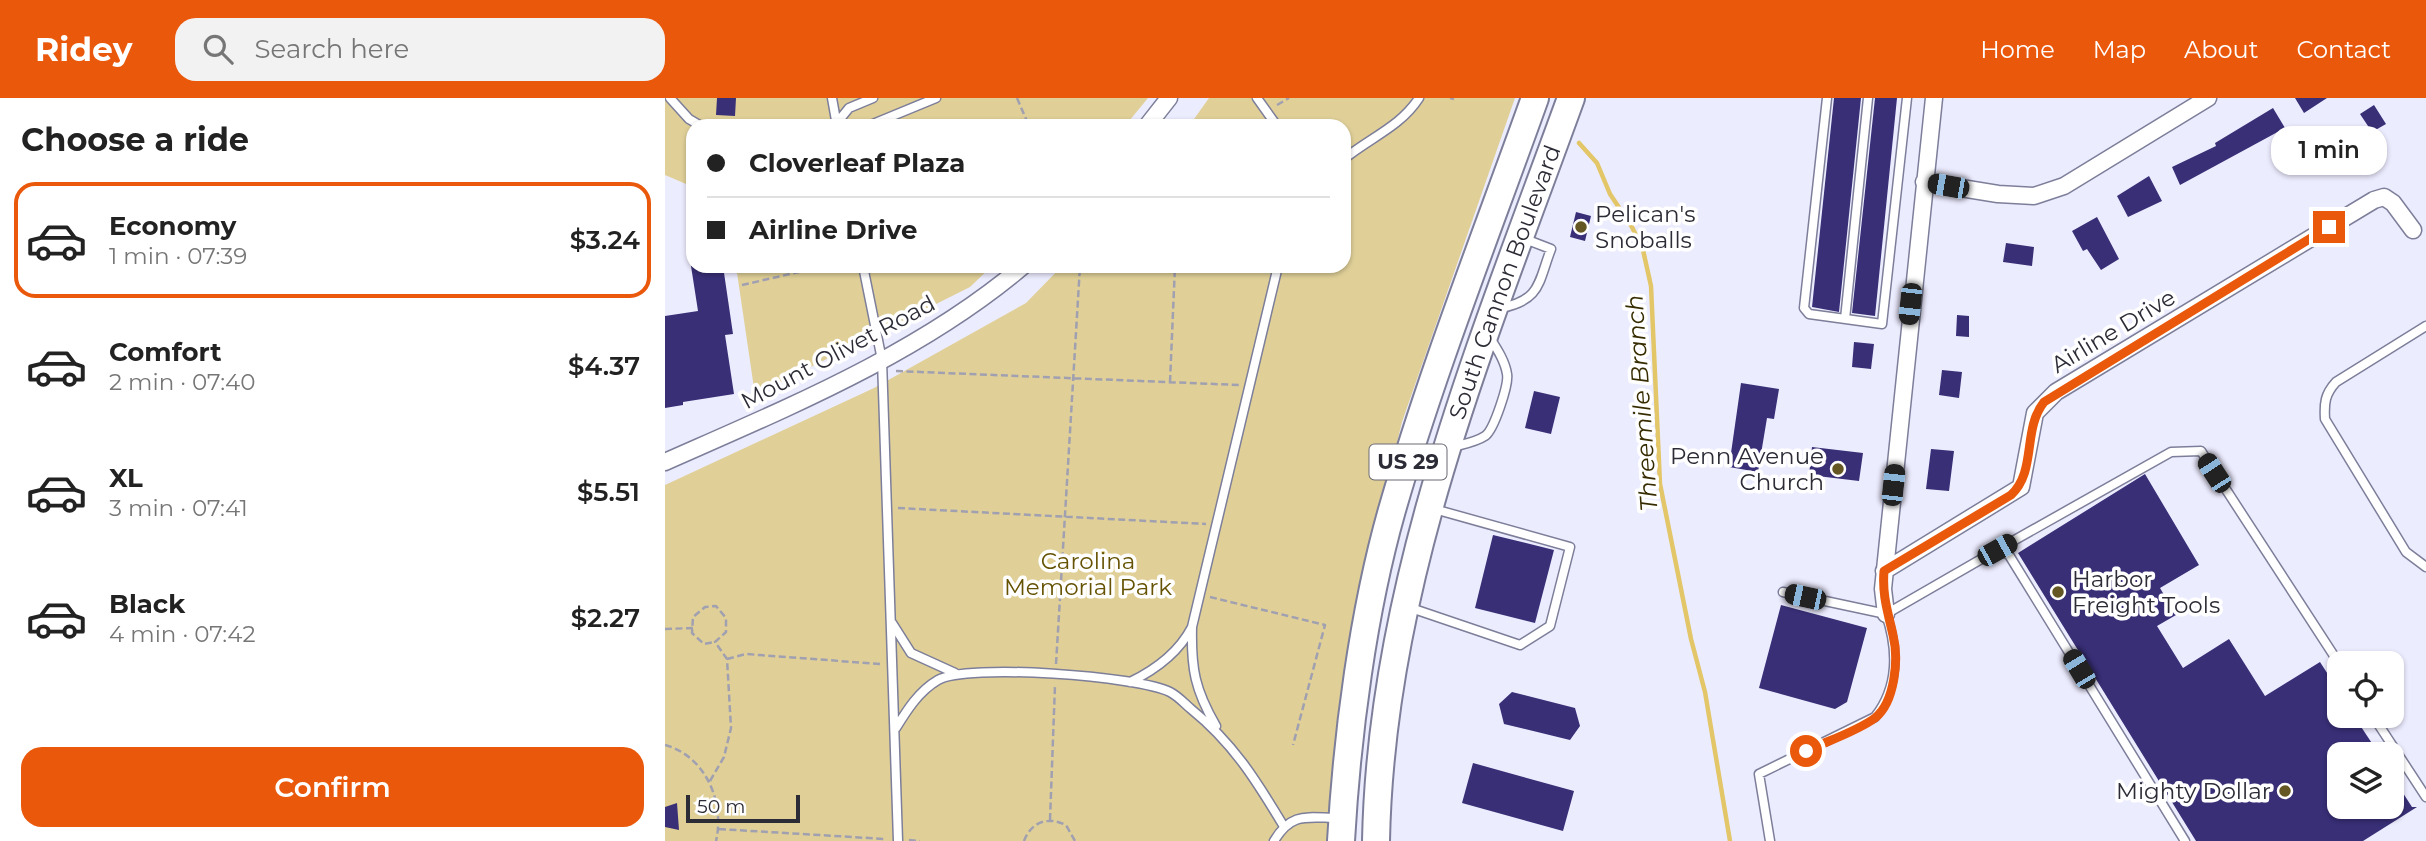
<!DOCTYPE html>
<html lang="en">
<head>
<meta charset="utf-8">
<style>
  :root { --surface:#fff; --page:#f2f2f2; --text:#222; --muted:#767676; --line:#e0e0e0; --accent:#ea580c }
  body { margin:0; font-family:Montserrat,sans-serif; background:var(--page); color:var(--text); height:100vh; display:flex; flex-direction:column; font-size:26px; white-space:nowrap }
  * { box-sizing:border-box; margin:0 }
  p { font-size:23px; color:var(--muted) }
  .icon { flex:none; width:38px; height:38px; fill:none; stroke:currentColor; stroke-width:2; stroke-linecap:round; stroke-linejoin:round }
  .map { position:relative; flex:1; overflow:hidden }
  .side { display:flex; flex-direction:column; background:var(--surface); width:665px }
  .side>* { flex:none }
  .hud { position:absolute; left:21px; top:21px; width:665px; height:154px; border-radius:21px; box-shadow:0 2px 5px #0004; display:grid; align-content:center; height:154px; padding:0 21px; background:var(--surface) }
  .buttons { position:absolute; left:1662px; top:553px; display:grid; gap:14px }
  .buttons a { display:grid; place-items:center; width:77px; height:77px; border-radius:14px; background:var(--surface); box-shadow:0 2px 5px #0004; font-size:35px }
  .scale { position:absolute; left:21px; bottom:18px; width:114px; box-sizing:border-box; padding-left:7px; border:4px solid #2c2c37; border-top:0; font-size:19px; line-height:24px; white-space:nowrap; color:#2c2c37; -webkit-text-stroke:5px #fff; paint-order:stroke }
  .end { position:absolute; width:32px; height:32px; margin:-16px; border:9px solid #ea580c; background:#fff; box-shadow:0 0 0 4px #fff }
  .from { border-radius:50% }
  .bubble { position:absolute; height:49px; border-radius:21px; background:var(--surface); box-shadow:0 2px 5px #0004; font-size:23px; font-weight:600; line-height:49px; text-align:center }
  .car { position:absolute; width:21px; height:42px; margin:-21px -10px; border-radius:9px; box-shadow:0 0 5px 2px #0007; background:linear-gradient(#222 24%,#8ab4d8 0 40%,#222 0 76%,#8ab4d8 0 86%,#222 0) }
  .hud b { display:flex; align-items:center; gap:24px; height:66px; font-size:26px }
  .hud b+b { border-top:2px solid var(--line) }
  .hud i { width:18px; height:18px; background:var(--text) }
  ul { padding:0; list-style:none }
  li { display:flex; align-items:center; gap:21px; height:116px; margin:0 14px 10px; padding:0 7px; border:4px solid transparent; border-radius:21px }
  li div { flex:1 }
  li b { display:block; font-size:26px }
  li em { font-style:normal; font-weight:600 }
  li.on { border-color:var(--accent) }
  li>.icon { width:63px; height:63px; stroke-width:1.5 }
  h2 { padding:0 21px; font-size:32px; line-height:84px }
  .cta { display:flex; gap:14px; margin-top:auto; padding:14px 21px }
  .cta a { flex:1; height:80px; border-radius:21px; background:var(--accent); color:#fff; font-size:28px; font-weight:600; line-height:80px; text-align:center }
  header { display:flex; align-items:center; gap:42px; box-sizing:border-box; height:98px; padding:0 35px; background:var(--accent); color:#fff }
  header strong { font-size:33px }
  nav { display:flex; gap:38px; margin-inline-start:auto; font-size:24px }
  .search { width:490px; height:63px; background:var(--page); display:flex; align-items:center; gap:18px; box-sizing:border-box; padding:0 24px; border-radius:21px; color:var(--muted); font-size:26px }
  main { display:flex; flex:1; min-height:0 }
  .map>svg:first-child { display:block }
  .green { fill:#e0d098 }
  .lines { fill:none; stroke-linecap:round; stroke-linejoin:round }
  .stream { stroke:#e2c667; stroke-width:4.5 }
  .building { fill:#382f77 }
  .service-casing { stroke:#7d7e99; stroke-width:11 }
  .minor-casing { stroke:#7d7e99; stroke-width:19 }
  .primary-casing { stroke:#7d7e99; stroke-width:30 }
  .path { stroke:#a0a0b0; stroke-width:2.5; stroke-dasharray:7 3.5; stroke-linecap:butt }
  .service { stroke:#fff; stroke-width:8 }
  .minor { stroke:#fff; stroke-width:16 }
  .primary { stroke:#fff; stroke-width:26 }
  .route { stroke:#ea580c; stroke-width:9 }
  .poi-dot { fill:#655724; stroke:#fff; stroke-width:2.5 }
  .labels { text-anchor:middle; stroke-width:7; stroke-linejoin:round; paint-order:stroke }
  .shield { fill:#fff; stroke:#6b6b73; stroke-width:2 }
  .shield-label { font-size:21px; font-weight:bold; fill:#2c2c37 }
  .poi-label { font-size:23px; fill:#2c2c37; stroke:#fff; text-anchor:start }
  .street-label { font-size:23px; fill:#2c2c37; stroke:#fff }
  .park-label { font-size:23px; fill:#655202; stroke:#fff }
  .water-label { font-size:24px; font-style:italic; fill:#372c01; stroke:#fff }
</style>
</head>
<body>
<header>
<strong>Ridey</strong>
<div class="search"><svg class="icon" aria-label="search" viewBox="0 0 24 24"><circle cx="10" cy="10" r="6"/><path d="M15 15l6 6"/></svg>Search here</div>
<nav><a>Home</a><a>Map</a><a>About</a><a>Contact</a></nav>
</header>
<main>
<section class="side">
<h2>Choose a ride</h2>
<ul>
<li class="on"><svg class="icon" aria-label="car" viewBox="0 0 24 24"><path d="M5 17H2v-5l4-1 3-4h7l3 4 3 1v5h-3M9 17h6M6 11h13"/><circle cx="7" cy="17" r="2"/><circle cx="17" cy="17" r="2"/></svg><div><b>Economy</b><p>1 min · 07:39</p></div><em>$3.24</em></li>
<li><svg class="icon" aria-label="car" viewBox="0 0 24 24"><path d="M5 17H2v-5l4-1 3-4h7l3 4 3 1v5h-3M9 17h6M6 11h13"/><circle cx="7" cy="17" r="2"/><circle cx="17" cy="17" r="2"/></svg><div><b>Comfort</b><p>2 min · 07:40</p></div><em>$4.37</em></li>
<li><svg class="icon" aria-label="car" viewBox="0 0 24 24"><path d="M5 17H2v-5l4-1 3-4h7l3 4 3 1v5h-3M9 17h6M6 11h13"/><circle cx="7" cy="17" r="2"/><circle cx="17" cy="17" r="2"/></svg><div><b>XL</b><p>3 min · 07:41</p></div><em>$5.51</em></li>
<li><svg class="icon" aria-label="car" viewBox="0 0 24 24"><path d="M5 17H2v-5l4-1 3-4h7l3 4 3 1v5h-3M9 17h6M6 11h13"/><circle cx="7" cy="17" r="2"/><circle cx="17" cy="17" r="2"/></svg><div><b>Black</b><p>4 min · 07:42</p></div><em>$2.27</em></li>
</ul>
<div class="cta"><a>Confirm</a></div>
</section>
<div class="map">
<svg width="1761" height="743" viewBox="0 0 1761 743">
  <rect width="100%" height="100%" fill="#ececff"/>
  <path class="green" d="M0,0H483L460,28H28V89L0,77Z
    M544,0H850L737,324L685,536L663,743H0V387L209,290L361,205L397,168H679V28H524Z
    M71,168H327L305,189L90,297Z"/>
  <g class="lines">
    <path class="stream" d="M914,45L932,65L945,96L967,129L978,152L986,188L995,386L1026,541L1040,594L1065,743"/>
  </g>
  <path class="building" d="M52,0H71L70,18L51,17Z
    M1169,0H1196L1174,214L1147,209Z
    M1210,0H1232L1210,218L1187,215Z
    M1630,0H1662L1639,15Z
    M1709,7L1721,26L1707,34L1695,16Z
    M1608,10L1620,30L1515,87L1507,69L1551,48L1550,45Z
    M1484,78L1497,103L1463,119L1452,98Z
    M911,114L926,118L920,143L905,139Z
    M1432,119L1454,161L1436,172L1422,151L1418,153L1407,133Z
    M1341,145L1369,149L1367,168L1338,164Z
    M26,168H58L68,236L60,237L69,296L18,304V307L0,310V218L33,213Z
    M1292,217L1304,218V239L1291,238Z
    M1189,244L1209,246L1206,271L1187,269Z
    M1277,272L1297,274L1294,300L1274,297Z
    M1076,285L1114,291L1109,321L1102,320L1093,374L1064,369Z
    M869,293L895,299L886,336L860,330Z
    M1147,349L1198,355L1194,383L1144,377Z
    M1266,351L1289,353L1284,393L1261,391Z
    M1480,376L1534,467L1495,490L1511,517L1492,528L1518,570L1564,541L1600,598L1655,564L1675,595V618H1689L1714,656H1675V709H1727V678L1747,709H1752L1698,743H1531L1353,455Z
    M828,437L889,452L870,525L810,510Z
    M1116,507L1202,530L1182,604L1170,611L1094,590Z
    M847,594L910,610L915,628L905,642L839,626L834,606Z
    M808,665L909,693L898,733L797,705Z
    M12,705L14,732L0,729V709Z"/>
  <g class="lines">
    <defs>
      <path id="service" d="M5,0L24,21L36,28
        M167,0L172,28
        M592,0L612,28
        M1162,0L1139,210L1144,216L1217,226L1242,0
        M171,26L184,10L208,0
        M203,28L271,0
        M679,61C706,39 735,29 754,0
        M198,168L217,262L233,743
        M836,210C876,202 873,185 886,151L860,141
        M1180,221L1203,0
        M1761,228L1671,284C1660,296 1659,305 1660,321L1741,454L1761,469
        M788,349C799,346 811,344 820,338C829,332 844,286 842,276C840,263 832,251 825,240
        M1332,452L1506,354L1536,353L1675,567
        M1118,494L1221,516
        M743,509L855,547L885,528L905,449L769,411
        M1221,516L1332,452L1344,457L1520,743
        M227,525L246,555L290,575
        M527,529L613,168
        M465,584C490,572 514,554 527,529C526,571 530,592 551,628
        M1708,618L1761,699
        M231,630C242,612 254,593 273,582C301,565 474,578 505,594C513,598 520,606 526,611C568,645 591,682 618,727
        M609,743C627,713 643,720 674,720
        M1105,743L1094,676L1210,619C1234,589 1233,551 1221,516"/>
      <path id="minor" d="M482,28L504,0
        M1259,84L1333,96L1369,98L1399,88L1543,0
        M0,364C124,309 254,256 358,168
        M1219,473L1356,389L1370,315L1391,294L1709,102L1719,99L1728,105L1748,132
        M1221,516L1218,491L1269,0"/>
      <g id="primary">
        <path d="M676,743C682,637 698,514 727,412C767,273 821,137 870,0"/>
        <path id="s1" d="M711,743C716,483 819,240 906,0"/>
      </g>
    </defs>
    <use href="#service" class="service-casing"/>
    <use href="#minor" class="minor-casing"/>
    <use href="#primary" class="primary-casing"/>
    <path class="path" d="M352,0L364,28
      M785,0L789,1
      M612,7L624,0
      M77,187L160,168
      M231,273L574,287
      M505,284L510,168
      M233,410L541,426
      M545,499L660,527L628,647
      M0,531L28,530
      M62,561L81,556L215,566
      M391,566L415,168
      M0,647C41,658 60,705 51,743
      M45,683L59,659L66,630L62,561L50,544L61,534V520L51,508L40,509L28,519L27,535L39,546L50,544
      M385,722L390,587
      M54,731L220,741
      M244,742L255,743
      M359,743C366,724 383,718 401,727L410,743"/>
    <use href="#service" class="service"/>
    <use href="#minor" class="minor"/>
    <use href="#primary" class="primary"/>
  </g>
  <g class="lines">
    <path class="route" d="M1141,653C1162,643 1191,634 1210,620C1230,604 1234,561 1228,537C1223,514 1217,498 1219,473L1346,397C1372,373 1357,332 1379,304L1664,129"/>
  </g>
  <g class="poi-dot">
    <circle cx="916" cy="129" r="7"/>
    <circle cx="1173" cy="371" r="7"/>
    <circle cx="1393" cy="494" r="7"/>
    <circle cx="1620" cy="693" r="7"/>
  </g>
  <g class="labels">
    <rect class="shield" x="704.5" y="346.5" width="77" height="35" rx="5"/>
    <g class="shield-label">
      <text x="743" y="371">US 29</text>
    </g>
    <g class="poi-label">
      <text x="930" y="124">Pelican's<tspan x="930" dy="26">Snoballs</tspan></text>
      <text x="1159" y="366" text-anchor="end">Penn Avenue<tspan x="1159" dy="26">Church</tspan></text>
      <text x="1407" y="489">Harbor<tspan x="1407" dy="26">Freight Tools</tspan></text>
      <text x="1606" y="701" text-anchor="end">Mighty Dollar</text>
    </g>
    <g class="street-label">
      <text dy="8" stroke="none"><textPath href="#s1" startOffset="576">South Cannon Boulevard</textPath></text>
      <text transform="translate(1448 233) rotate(-31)" y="8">Airline Drive</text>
      <text transform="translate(173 254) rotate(-28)" y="8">Mount Olivet Road</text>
    </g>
    <g class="park-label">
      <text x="423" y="471">Carolina<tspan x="423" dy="26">Memorial Park</tspan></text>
    </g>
    <g class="water-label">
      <text transform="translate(977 305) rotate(-94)" y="8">Threemile Branch</text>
    </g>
  </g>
</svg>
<div class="buttons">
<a><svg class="icon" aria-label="locate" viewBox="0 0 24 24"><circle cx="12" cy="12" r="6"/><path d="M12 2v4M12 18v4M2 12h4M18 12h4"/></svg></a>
<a><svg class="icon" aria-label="layers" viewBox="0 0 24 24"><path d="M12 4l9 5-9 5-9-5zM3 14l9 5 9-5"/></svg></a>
</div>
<div class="scale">50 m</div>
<i class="end from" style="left:1141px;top:653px"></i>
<i class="end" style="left:1664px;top:129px"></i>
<div class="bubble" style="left:1606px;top:28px;width:116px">1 min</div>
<i class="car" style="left:1283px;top:88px;rotate:280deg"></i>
<i class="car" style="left:1245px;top:206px;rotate:186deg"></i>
<i class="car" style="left:1549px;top:375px;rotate:327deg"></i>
<i class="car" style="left:1228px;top:387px;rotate:6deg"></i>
<i class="car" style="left:1332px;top:452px;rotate:61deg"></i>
<i class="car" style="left:1140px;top:499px;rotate:282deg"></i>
<i class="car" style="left:1414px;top:571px;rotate:329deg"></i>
<div class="hud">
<b><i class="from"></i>Cloverleaf Plaza</b>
<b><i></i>Airline Drive</b>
</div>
</div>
</main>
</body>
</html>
